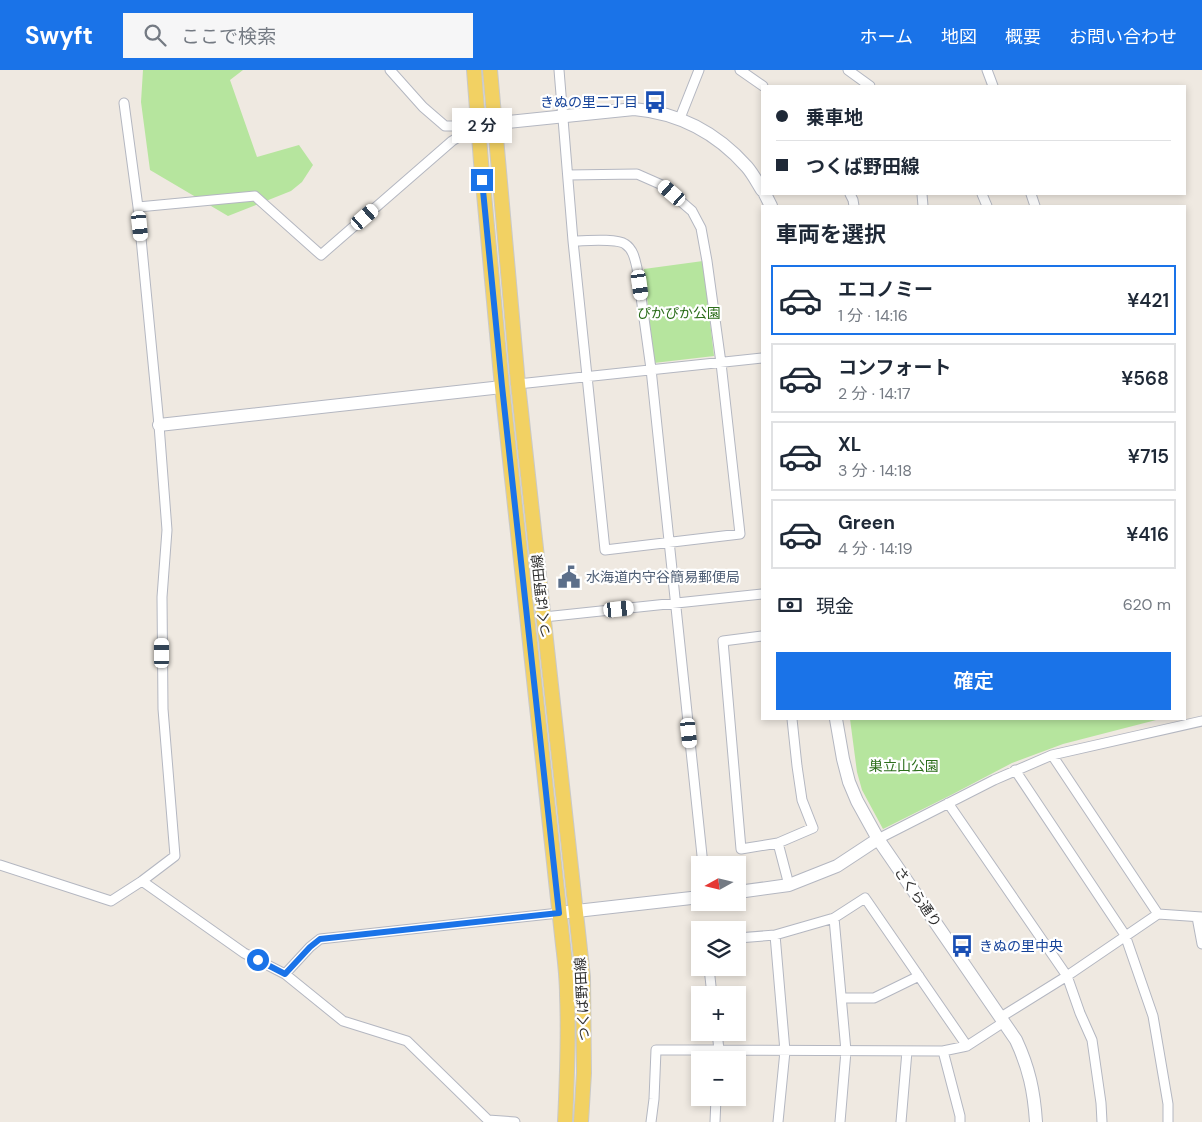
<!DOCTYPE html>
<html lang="ja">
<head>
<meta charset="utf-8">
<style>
  :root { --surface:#fff; --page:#f6f6f7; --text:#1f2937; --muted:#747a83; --line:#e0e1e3; --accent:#1a73e8 }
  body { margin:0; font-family:"DM Sans","Noto Sans JP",sans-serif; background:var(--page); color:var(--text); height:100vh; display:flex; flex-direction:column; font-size:19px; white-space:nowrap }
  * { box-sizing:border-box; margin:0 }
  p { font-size:16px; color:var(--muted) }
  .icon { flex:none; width:28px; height:28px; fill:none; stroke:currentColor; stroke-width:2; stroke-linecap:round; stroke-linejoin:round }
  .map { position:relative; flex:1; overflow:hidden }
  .drawer { position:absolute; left:761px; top:135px; width:425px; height:515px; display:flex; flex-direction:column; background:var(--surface); border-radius:0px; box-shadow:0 2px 8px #0003 }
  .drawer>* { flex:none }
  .banner { position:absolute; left:761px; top:15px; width:425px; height:110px; border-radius:0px; box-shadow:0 2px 8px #0003; display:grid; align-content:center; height:110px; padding:0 15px; background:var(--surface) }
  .needle { width:32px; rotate:262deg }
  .controls { position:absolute; left:691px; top:786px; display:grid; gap:10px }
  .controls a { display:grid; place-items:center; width:55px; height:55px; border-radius:0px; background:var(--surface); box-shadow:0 2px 8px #0003; font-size:25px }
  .end { position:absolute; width:22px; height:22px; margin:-11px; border:6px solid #1a73e8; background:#fff; box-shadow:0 0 0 2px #fff }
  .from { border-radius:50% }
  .bubble { position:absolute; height:35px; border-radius:0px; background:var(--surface); box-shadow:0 2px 8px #0003; font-size:16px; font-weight:600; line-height:35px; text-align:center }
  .car { position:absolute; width:15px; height:30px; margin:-15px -8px; border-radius:6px; box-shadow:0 0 4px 1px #0007; background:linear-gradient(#fff 24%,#345 0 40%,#fff 0 76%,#345 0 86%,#fff 0) }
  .banner b { display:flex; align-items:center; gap:18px; height:48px; font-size:19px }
  .banner b+b { border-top:1px solid var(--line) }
  .banner i { width:12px; height:12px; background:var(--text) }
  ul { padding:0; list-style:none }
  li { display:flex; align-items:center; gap:15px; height:70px; margin:0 10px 8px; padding:0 5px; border:2px solid var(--line); border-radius:0px }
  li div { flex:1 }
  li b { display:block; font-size:19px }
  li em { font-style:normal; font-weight:600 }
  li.on { border-color:var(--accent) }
  li>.icon { width:45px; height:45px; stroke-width:1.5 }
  h2 { padding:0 15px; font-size:22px; line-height:60px }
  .pay { display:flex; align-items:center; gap:12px; height:55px; padding:0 15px; font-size:19px }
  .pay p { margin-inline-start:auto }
  .primary-button { display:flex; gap:10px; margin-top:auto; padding:10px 15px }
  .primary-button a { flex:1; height:58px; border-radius:0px; background:var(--accent); color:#fff; font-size:20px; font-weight:600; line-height:58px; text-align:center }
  header { display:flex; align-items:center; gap:30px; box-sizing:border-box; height:70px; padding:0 25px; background:var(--accent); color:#fff }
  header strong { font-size:24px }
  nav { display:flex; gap:28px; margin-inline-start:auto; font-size:18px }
  .search { width:350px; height:45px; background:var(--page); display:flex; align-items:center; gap:12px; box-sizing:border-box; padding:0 18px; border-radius:0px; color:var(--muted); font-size:19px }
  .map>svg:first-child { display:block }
  .green { fill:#b6e59e }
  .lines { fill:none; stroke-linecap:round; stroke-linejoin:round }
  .street-casing { stroke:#b4b7c1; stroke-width:11 }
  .secondary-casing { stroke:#b4b7c1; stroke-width:14 }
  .primary-casing { stroke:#c9c9c9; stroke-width:16 }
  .street { stroke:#fff; stroke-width:9 }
  .secondary { stroke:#fff; stroke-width:12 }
  .primary { stroke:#f2d163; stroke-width:14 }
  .route { stroke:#1a73e8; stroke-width:6 }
  .labels { text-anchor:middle; stroke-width:4.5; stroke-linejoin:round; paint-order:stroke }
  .transit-label { font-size:14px; fill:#164399; stroke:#fff; text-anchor:end }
  .park-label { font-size:14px; fill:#2c6e1b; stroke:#fff }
  .service-label { font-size:14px; fill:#4e5e75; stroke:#fff; text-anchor:start }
  .street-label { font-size:14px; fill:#2e2e2e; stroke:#fff }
</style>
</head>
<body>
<header>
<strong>Swyft</strong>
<div class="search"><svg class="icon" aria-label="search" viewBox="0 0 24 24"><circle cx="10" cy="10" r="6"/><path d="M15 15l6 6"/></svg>ここで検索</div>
<nav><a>ホーム</a><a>地図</a><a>概要</a><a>お問い合わせ</a></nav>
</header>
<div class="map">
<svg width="1202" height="1052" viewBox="0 0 1202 1052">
  <rect width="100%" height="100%" fill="#efe9e1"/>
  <path class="green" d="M143,0H243L230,10L257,87L299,75L313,95L302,112L291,121L228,146L150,100L141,32Z
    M703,191L714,286L654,293L644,199Z
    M850,649H1160L1063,674L1012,693L951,725L883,759L862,720L857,702Z"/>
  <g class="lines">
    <defs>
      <path id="street" d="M390,0L423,37L445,56H475
        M559,0L573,171L605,480L740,464L721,293L707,191L701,158L692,141L662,115L637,104L568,105
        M740,0L763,16
        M848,0L870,16
        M987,0L993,16
        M680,48L699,0
        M850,124L853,130L854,136
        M922,124L923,136
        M982,124L987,136
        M1031,124L1035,136
        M138,137L255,126L321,185L452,71L478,55
        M573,171C584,171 616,168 625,174C633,179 635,189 637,198L651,299L703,795
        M518,314L762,288
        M544,547L762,524
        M762,566L723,571L741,779L778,773L813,758L802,730L797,696L792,649
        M1052,685L1158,844L1202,847
        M1015,700L1125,865L1153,946L1168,1034V1052
        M948,733L1067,906L1080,943L1092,970L1101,1033L1102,1052
        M878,769L994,710L1052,685L1202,651
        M778,773L789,815
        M0,795L111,831L142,811L175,786L163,639L162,527L167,460L159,355L138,137L124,33
        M142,811L244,883L285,904L343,951L407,971L488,1050L515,1052
        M1197,847L1202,874
        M834,848L846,981L840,1052
        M775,865L785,981L778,1052
        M738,868L775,865L834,848L865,828L967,976
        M709,898L712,925
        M285,904L310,877L320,869L559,843
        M842,928H874L919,906
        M1001,947L1067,906L1158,844
        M943,981L960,1046V1052
        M718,990L719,980L943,981L967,976L1004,952
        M651,1052L654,1029L656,980H719L717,962
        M715,1052L716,1028
        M901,1052L907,981"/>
      <path id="secondary" d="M478,55L634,39C679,43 717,63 747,97C753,104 757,112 762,120
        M765,124L771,136
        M159,355L502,317
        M836,649L843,689L849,712L857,731L878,769L1016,970C1029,998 1034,1021 1036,1052
        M738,822L789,815L837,796L878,769
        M559,843L700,827"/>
      <path id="primary" d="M474,0L481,92L502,317L563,875C565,891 567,908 567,925C569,967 567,1010 565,1052
        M490,0L518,314L583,907L584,1003L581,1052"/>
    </defs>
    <use href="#street" class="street-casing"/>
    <use href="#secondary" class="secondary-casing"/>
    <use href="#primary" class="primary-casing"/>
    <use href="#street" class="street"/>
    <use href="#secondary" class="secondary"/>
    <use href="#primary" class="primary"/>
  </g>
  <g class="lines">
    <path class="route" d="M258,890L285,904L310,877L320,869L559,843L502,316L482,110"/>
  </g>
  <defs>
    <symbol id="bus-bare" viewBox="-9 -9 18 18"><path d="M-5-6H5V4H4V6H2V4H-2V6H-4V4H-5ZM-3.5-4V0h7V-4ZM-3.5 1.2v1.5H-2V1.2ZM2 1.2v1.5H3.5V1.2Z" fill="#1a4fb4" stroke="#fff" stroke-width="2.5" paint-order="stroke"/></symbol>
    <symbol id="civic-bare" viewBox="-9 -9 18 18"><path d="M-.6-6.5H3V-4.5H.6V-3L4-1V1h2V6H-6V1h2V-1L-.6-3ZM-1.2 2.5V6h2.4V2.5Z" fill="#5c6f8a" stroke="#fff" stroke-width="2.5" paint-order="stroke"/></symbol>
  </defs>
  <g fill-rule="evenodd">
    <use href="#bus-bare" x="639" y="16" width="32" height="32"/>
    <use href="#civic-bare" x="553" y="491" width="32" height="32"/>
    <use href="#bus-bare" x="946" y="860" width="32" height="32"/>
  </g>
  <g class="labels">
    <g class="transit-label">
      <text x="638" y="37">きぬの里二丁目</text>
      <text x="979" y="881" text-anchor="start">きぬの里中央</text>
    </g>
    <g class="park-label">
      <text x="679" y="248">ぴかぴか公園</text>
      <text x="904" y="701">巣立山公園</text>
    </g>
    <g class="service-label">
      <text x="586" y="512">水海道内守谷簡易郵便局</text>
    </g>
    <g class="street-label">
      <text transform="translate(541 526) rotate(-96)" y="5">つくば野田線</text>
      <text transform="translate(918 827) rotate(55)" y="5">さくら通り</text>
      <text transform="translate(582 929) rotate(-93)" y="5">つくば野田線</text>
    </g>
  </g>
</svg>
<div class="controls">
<a><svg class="needle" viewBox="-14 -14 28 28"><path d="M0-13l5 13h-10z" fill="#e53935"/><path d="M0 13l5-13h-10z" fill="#747a83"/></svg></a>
<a><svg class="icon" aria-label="layers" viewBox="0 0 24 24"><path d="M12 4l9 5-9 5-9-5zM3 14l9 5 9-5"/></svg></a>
<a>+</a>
<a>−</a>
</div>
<i class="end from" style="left:258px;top:890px"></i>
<i class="end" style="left:482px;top:110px"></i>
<div class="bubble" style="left:452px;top:38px;width:60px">2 分</div>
<i class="car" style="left:672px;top:123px;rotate:311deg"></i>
<i class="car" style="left:365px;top:147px;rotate:49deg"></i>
<i class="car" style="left:140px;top:156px;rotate:174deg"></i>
<i class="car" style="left:640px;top:215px;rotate:172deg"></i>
<i class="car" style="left:619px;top:539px;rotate:84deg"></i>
<i class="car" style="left:162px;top:583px;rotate:0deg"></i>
<i class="car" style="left:689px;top:663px;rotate:174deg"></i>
<div class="banner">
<b><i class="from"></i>乗車地</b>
<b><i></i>つくば野田線</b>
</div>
<section class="drawer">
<h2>車両を選択</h2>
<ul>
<li class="on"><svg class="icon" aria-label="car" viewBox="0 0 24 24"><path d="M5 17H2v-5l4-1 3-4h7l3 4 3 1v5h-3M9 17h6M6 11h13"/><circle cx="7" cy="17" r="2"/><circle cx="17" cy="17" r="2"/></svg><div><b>エコノミー</b><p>1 分 · 14:16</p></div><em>¥421</em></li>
<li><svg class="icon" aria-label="car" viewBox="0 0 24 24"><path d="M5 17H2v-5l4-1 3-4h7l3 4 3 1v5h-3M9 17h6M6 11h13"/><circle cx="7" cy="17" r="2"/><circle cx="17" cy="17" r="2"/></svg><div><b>コンフォート</b><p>2 分 · 14:17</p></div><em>¥568</em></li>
<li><svg class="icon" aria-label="car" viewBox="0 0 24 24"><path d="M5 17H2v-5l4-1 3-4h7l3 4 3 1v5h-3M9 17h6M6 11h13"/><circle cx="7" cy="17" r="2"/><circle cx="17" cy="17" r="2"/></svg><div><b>XL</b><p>3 分 · 14:18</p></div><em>¥715</em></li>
<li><svg class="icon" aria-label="car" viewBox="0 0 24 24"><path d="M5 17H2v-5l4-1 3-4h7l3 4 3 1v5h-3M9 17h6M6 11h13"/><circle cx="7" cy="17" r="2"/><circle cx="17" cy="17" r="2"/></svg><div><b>Green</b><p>4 分 · 14:19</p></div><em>¥416</em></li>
</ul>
<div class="pay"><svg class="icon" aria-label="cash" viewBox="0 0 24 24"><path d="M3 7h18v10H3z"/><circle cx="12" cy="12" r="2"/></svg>現金<p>620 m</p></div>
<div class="primary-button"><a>確定</a></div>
</section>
</div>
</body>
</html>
